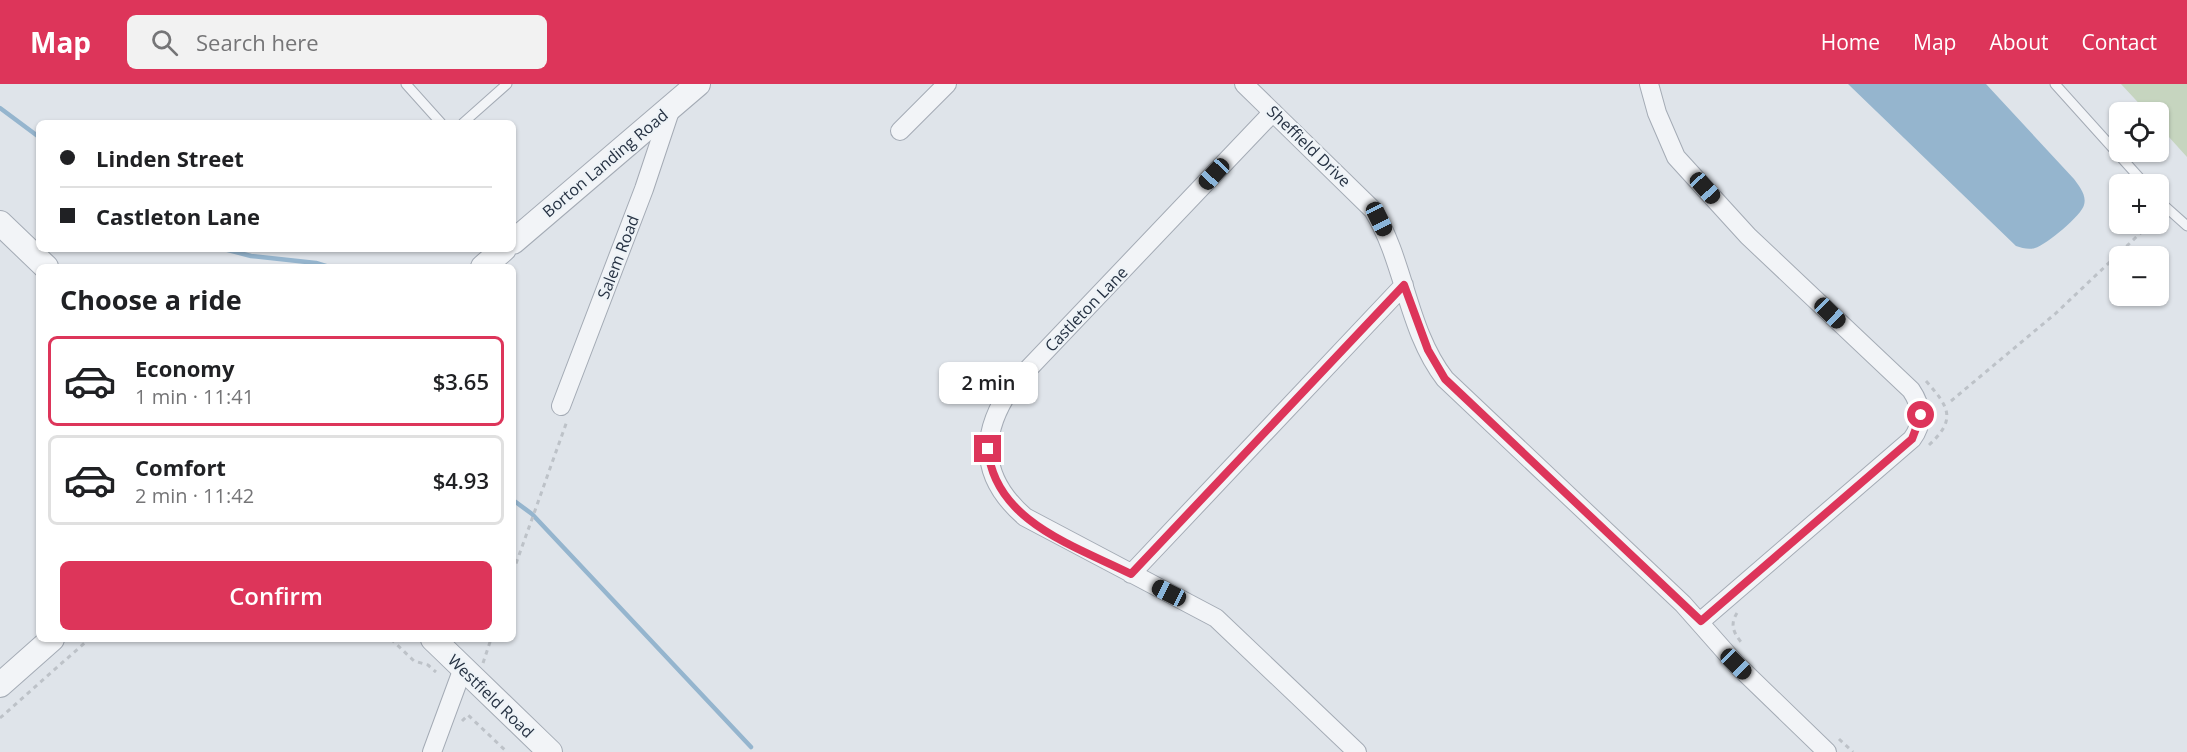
<!DOCTYPE html>
<html lang="en">
<head>
<meta charset="utf-8">
<style>
  :root { --surface:#fff; --page:#f2f2f2; --text:#202124; --muted:#757577; --line:#e0e0e0; --accent:#dd355a }
  body { margin:0; font-family:"Open Sans",sans-serif; background:var(--page); color:var(--text); height:100vh; display:flex; flex-direction:column; font-size:22px; white-space:nowrap }
  * { box-sizing:border-box; margin:0 }
  p { font-size:20px; color:var(--muted) }
  .icon { flex:none; width:33px; height:33px; fill:none; stroke:currentColor; stroke-width:2; stroke-linecap:round; stroke-linejoin:round }
  .map { position:relative; flex:1; overflow:hidden }
  .details { position:absolute; left:36px; top:180px; width:480px; height:378px; display:flex; flex-direction:column; background:var(--surface); border-radius:9px; box-shadow:0 2px 4px #0004 }
  .details>* { flex:none }
  .hud { position:absolute; left:36px; top:36px; width:480px; height:132px; border-radius:9px; box-shadow:0 2px 4px #0004; display:grid; align-content:center; height:132px; padding:0 24px; background:var(--surface) }
  .fabs { position:absolute; left:2109px; top:18px; display:grid; gap:12px }
  .fabs a { display:grid; place-items:center; width:60px; height:60px; border-radius:9px; background:var(--surface); box-shadow:0 2px 4px #0004; font-size:30px }
  .end { position:absolute; width:27px; height:27px; margin:-14px; border:8px solid #dd355a; background:#fff; box-shadow:0 0 0 3px #fff }
  .from { border-radius:50% }
  .bubble { position:absolute; height:42px; border-radius:9px; background:var(--surface); box-shadow:0 2px 4px #0004; font-size:20px; font-weight:600; line-height:42px; text-align:center }
  .car { position:absolute; width:18px; height:36px; margin:-18px -9px; border-radius:8px; box-shadow:0 0 4px 2px #0007; background:linear-gradient(#222 24%,#8ab4d8 0 40%,#222 0 76%,#8ab4d8 0 86%,#222 0) }
  .hud b { display:flex; align-items:center; gap:21px; height:57px; font-size:22px }
  .hud b+b { border-top:2px solid var(--line) }
  .hud i { width:15px; height:15px; background:var(--text) }
  ul { padding:0; list-style:none }
  li { display:flex; align-items:center; gap:18px; height:90px; margin:0 12px 9px; padding:0 12px; border:3px solid var(--line); border-radius:9px }
  li div { flex:1 }
  li b { display:block; font-size:22px }
  li em { font-style:normal; font-weight:600 }
  li.selected { border-color:var(--accent) }
  li>.icon { width:54px; height:54px; stroke-width:1.5 }
  h2 { padding:0 24px; font-size:27px; line-height:72px }
  .button { display:flex; gap:12px; margin-top:auto; padding:12px 24px }
  .button a { flex:1; height:69px; border-radius:9px; background:var(--accent); color:#fff; font-size:24px; font-weight:600; line-height:69px; text-align:center }
  header { display:flex; align-items:center; gap:36px; box-sizing:border-box; height:84px; padding:0 30px; background:var(--accent); color:#fff }
  header strong { font-size:28px }
  nav { display:flex; gap:33px; margin-inline-start:auto; font-size:21px }
  .search { width:420px; height:54px; background:var(--page); display:flex; align-items:center; gap:15px; box-sizing:border-box; padding:0 21px; border-radius:9px; color:var(--muted); font-size:22px }
  .map>svg:first-child { display:block }
  .green { fill:#c6d5bf }
  .water { fill:#95b5ce }
  .lines { fill:none; stroke-linecap:round; stroke-linejoin:round }
  .stream { stroke:#95b5ce; stroke-width:4.5 }
  .service-casing { stroke:#a4abb5; stroke-width:11 }
  .minor-casing { stroke:#a4abb5; stroke-width:20 }
  .tertiary-casing { stroke:#a4abb5; stroke-width:26 }
  .path { stroke:#bdc2c8; stroke-width:3; stroke-dasharray:4.5 4.5; stroke-linecap:butt }
  .service { stroke:#f2f4f7; stroke-width:9 }
  .minor { stroke:#f2f4f7; stroke-width:18 }
  .tertiary { stroke:#f2f4f7; stroke-width:24 }
  .route { stroke:#dd355a; stroke-width:8 }
  .labels { text-anchor:middle; stroke-width:4.5; stroke-linejoin:round; paint-order:stroke }
  .street-label { font-size:16px; fill:#263243; stroke:#eef3f7 }
</style>
</head>
<body>
<header>
<strong>Map</strong>
<div class="search"><svg class="icon" aria-label="search" viewBox="0 0 24 24"><circle cx="10" cy="10" r="6"/><path d="M15 15l6 6"/></svg>Search here</div>
<nav><a>Home</a><a>Map</a><a>About</a><a>Contact</a></nav>
</header>
<div class="map">
<svg width="2187" height="668" viewBox="0 0 2187 668">
  <rect width="100%" height="100%" fill="#dfe4ea"/>
  <path class="green" d="M2121,0H2187V73L2159,42L2158,28H2147Z"/>
  <path class="water" d="M1848,0H1986L2074,95C2079,102 2087,111 2084,121C2082,131 2046,161 2035,164C2029,166 2022,164 2016,162Z"/>
  <g class="lines">
    <path class="stream" d="M0,24L39,53
      M224,165L251,172L316,179L329,183
      M513,416L532,430L751,663"/>
    <defs>
      <path id="service" d="M406,0L441,39
        M2055,0L2145,100
        M463,39L507,0
        M2158,116L2187,142"/>
      <path id="minor" d="M1244,0L1373,126C1405,178 1407,246 1445,295L1683,520L1736,580L1827,668
        M1649,0L1657,29L1676,73L1748,152L1911,306C1922,322 1924,339 1912,355L1701,537
        M1273,28L1013,301C979,349 979,393 1025,433L1216,534L1357,668
        M900,47L947,0
        M561,322L644,105L671,24
        M1131,490L1404,201
        M432,668L463,584"/>
      <path id="tertiary" d="M0,139L46,183
        M513,158L698,0
        M483,183L504,165
        M433,555L550,668
        M0,601L52,555"/>
    </defs>
    <use href="#service" class="service-casing"/>
    <use href="#minor" class="minor-casing"/>
    <use href="#tertiary" class="tertiary-casing"/>
    <path class="path" d="M1926,297C1949,323 1957,335 1929,361
      M1951,317L2055,230L2150,140
      M513,488L567,337
      M1737,529C1730,540 1733,548 1741,558
      M391,555L414,577L428,581L436,588
      M483,579L491,555
      M0,634L89,555
      M462,637L468,631L507,668
      M1839,655L1853,668"/>
    <use href="#service" class="service"/>
    <use href="#minor" class="minor"/>
    <use href="#tertiary" class="tertiary"/>
  </g>
  <g class="lines">
    <path class="route" d="M988,365C994,437 1075,462 1131,490L1404,201L1428,266L1445,295L1701,537L1912,355L1921,331"/>
  </g>
  <g class="labels">
    <g class="street-label">
      <text transform="translate(1309 62) rotate(44)" y="6">Sheffield Drive</text>
      <text transform="translate(605 79) rotate(-40)" y="6">Borton Landing Road</text>
      <text transform="translate(618 173) rotate(-69)" y="6">Salem Road</text>
      <text transform="translate(1086 225) rotate(-46)" y="6">Castleton Lane</text>
      <text transform="translate(491 612) rotate(44)" y="6">Westfield Road</text>
    </g>
  </g>
</svg>
<div class="fabs">
<a><svg class="icon" aria-label="locate" viewBox="0 0 24 24"><circle cx="12" cy="12" r="6"/><path d="M12 2v4M12 18v4M2 12h4M18 12h4"/></svg></a>
<a>+</a>
<a>−</a>
</div>
<i class="end from" style="left:1921px;top:331px"></i>
<i class="end" style="left:988px;top:365px"></i>
<div class="bubble" style="left:939px;top:278px;width:99px">2 min</div>
<i class="car" style="left:1214px;top:90px;rotate:223deg"></i>
<i class="car" style="left:1705px;top:104px;rotate:138deg"></i>
<i class="car" style="left:1379px;top:135px;rotate:154deg"></i>
<i class="car" style="left:1830px;top:229px;rotate:134deg"></i>
<i class="car" style="left:1169px;top:509px;rotate:297deg"></i>
<i class="car" style="left:1736px;top:580px;rotate:135deg"></i>
<div class="hud">
<b><i class="from"></i>Linden Street</b>
<b><i></i>Castleton Lane</b>
</div>
<section class="details">
<h2>Choose a ride</h2>
<ul>
<li class="selected"><svg class="icon" aria-label="car" viewBox="0 0 24 24"><path d="M5 17H2v-5l4-1 3-4h7l3 4 3 1v5h-3M9 17h6M6 11h13"/><circle cx="7" cy="17" r="2"/><circle cx="17" cy="17" r="2"/></svg><div><b>Economy</b><p>1 min · 11:41</p></div><em>$3.65</em></li>
<li><svg class="icon" aria-label="car" viewBox="0 0 24 24"><path d="M5 17H2v-5l4-1 3-4h7l3 4 3 1v5h-3M9 17h6M6 11h13"/><circle cx="7" cy="17" r="2"/><circle cx="17" cy="17" r="2"/></svg><div><b>Comfort</b><p>2 min · 11:42</p></div><em>$4.93</em></li>
</ul>
<div class="button"><a>Confirm</a></div>
</section>
</div>
</body>
</html>
